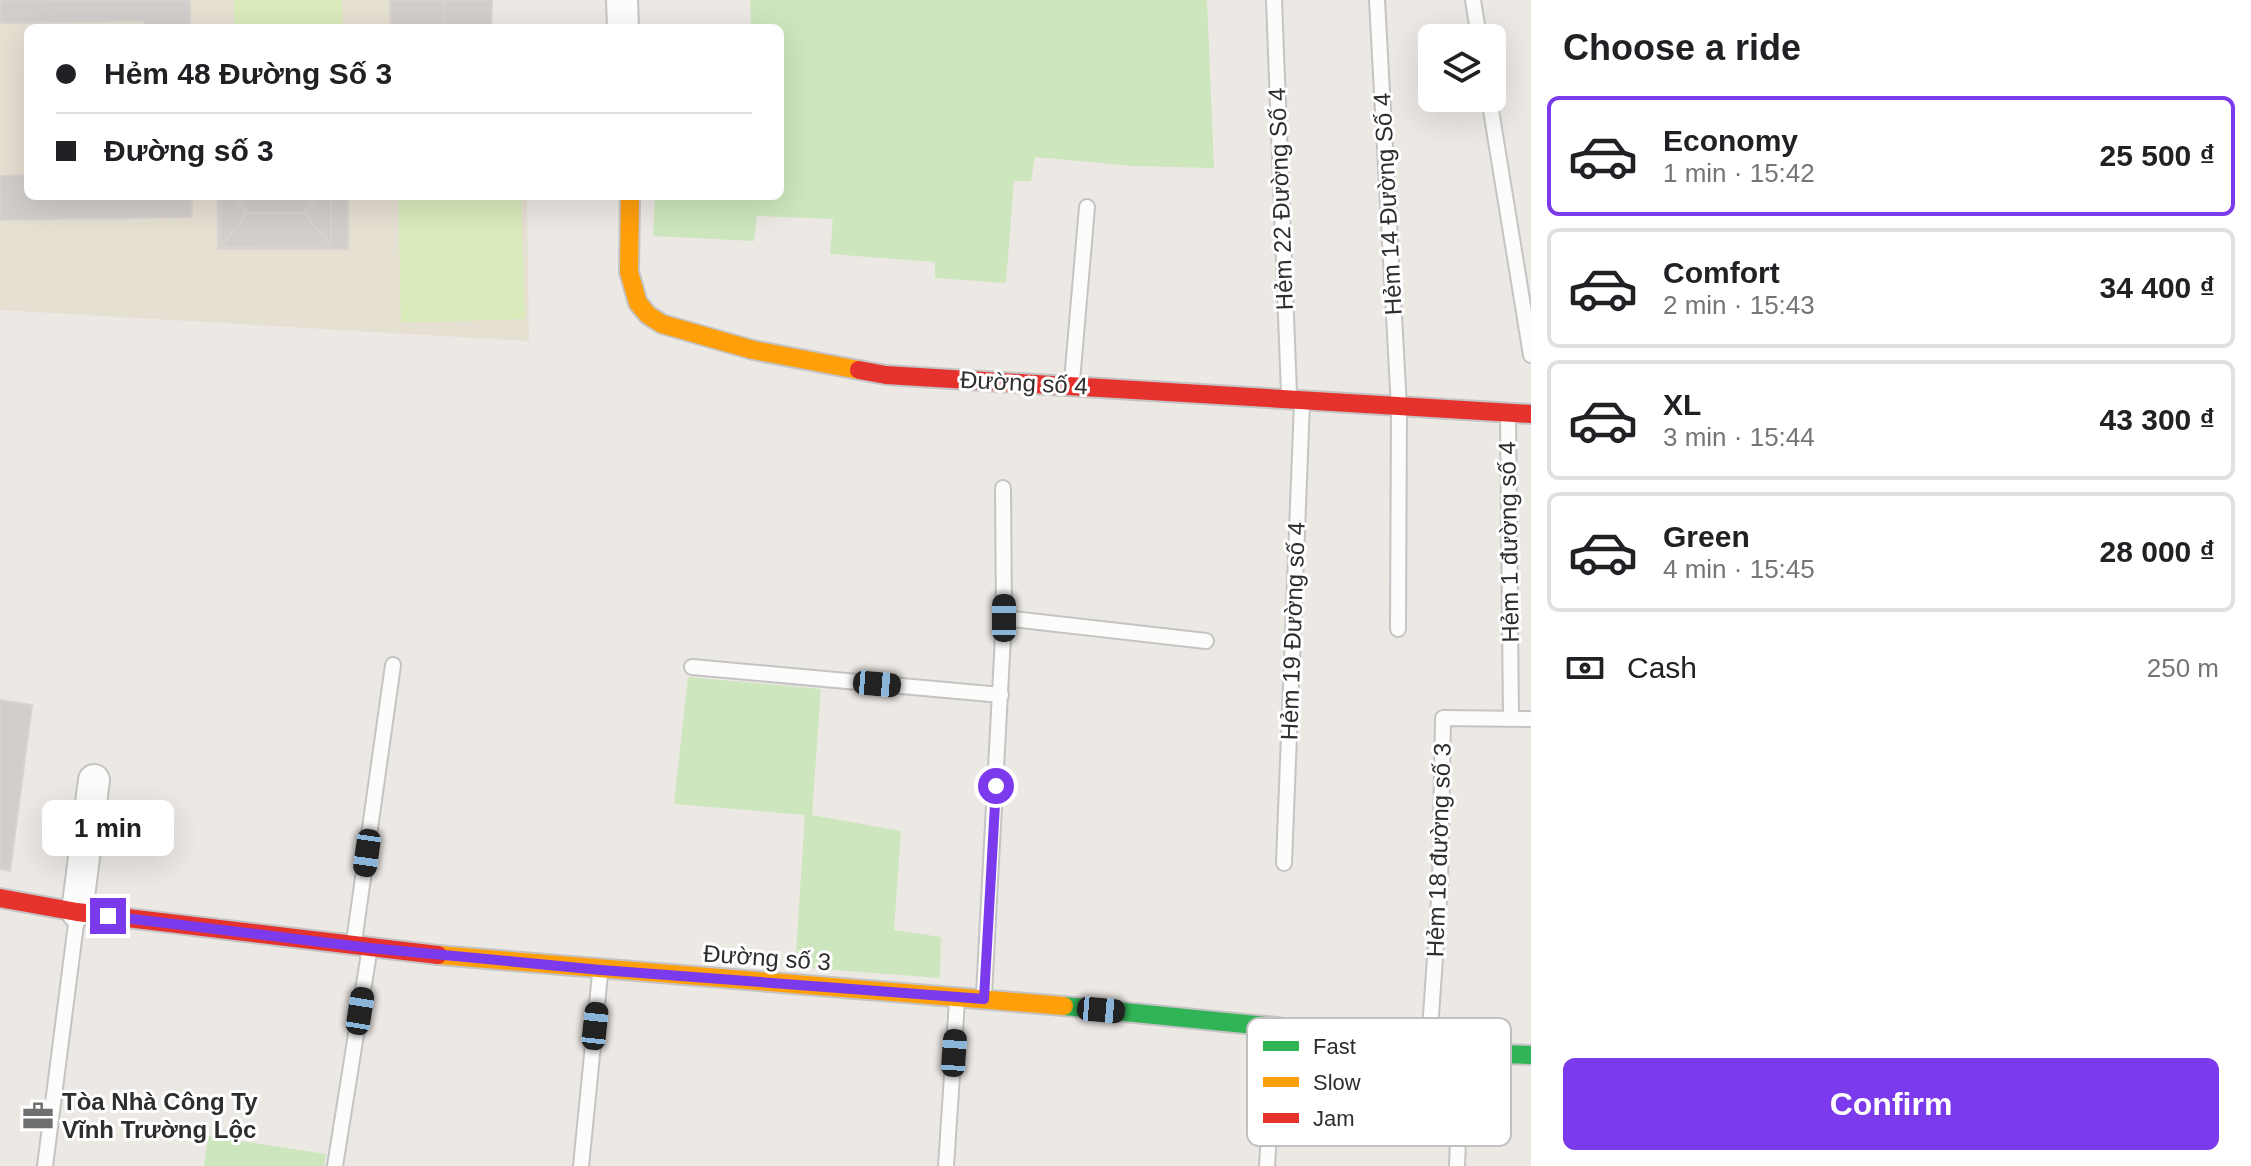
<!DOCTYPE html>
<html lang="en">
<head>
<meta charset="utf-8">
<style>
  :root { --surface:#fff; --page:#f6f6f6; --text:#202124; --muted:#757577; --line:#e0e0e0; --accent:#7c3aed }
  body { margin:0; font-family:Arial,sans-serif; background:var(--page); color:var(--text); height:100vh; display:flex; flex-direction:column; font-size:30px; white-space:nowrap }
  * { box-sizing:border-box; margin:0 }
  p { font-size:26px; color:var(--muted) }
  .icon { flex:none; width:44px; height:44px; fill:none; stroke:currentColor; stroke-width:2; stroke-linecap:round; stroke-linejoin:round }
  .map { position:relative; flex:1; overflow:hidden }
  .details { display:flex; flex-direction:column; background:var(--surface); width:720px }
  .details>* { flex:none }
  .top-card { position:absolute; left:24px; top:24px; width:760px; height:176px; border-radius:12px; box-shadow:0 8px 32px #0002; display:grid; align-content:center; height:176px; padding:0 32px; background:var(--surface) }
  .controls { position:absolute; left:1418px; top:24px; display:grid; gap:16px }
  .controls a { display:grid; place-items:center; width:88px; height:88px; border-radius:12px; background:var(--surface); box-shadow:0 8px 32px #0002; font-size:40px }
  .end { position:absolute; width:36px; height:36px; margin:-18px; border:10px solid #7c3aed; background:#fff; box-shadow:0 0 0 4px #fff }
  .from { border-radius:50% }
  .bubble { position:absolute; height:56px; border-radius:12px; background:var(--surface); box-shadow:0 8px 32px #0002; font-size:26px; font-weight:700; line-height:56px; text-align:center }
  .car { position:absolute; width:24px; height:48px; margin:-24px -12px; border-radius:10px; box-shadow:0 0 6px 2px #0007; background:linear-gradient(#222 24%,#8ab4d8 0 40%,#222 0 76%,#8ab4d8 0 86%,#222 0) }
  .top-card b { display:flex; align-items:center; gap:28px; height:76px; font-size:30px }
  .top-card b+b { border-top:2px solid var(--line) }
  .top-card i { width:20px; height:20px; background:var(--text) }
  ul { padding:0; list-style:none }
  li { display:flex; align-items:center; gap:24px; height:120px; margin:0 16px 12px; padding:0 16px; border:4px solid var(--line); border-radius:12px }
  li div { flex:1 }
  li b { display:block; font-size:30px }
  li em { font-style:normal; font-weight:700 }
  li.on { border-color:var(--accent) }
  li>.icon { width:72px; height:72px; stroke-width:1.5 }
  h2 { padding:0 32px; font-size:36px; line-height:96px }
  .pay { display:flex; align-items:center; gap:20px; height:88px; padding:0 32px; font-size:30px }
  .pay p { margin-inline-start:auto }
  .button { display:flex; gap:16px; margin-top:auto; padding:16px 32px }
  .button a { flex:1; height:92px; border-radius:12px; background:var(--accent); color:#fff; font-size:32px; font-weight:700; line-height:92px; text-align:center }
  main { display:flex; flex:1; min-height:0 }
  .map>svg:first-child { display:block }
  .education { fill:#e6e0d3 }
  .grass { fill:#cee6be }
  .pitch { fill:#d9eabb }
  .building { fill:#d1cecb; stroke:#d7d4d0; stroke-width:2 }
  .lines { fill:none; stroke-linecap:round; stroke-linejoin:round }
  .lane-casing { stroke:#c5c4c5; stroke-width:18 }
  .street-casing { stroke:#c5c4c5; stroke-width:34 }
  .fast-casing { stroke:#c5c4c5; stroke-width:22 }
  .slow-casing { stroke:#c5c4c5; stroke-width:22 }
  .jam-casing { stroke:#c5c4c5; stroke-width:22 }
  .lane { stroke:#fcfcfb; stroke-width:14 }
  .street { stroke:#fcfcfb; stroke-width:30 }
  .fast { stroke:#30b455; stroke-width:18 }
  .slow { stroke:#ff9f0a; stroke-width:18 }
  .jam { stroke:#e5322d; stroke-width:18 }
  .route { stroke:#7c3aed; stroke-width:10 }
  .labels { text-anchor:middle; stroke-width:6; stroke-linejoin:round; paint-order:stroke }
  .street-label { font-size:24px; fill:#2e2e2e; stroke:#fff }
  .poi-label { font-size:24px; font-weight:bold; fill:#2e2e2e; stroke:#fff; text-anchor:start }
  .key { fill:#fff; stroke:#c0c0c0; stroke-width:2 }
  .key-label { font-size:22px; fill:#2e2e2e }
</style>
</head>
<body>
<main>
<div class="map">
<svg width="1531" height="1166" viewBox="0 0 1531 1166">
  <rect width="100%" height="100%" fill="#ece8e4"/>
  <path class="education" d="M0,0H492L491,28H28V196H527L529,341L0,310Z"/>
  <path class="grass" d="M750,0H1207L1214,168L1133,166L1035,157L1031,181H1014L1006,283L935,278V262L830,254L833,219L757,216L754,241L653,236L655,196H780V28H751Z
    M688,677L821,689L812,815L901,831L894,930L941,937L940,978L795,967L805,815L674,804Z
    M208,1136L326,1154L324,1166H204Z"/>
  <path class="pitch" d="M234,0H342L343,28H234Z
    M398,196H521L525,319L401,323Z"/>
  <path class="building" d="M0,0H190V28H144V21L0,23Z
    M390,0H444L445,28H391Z
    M444,0H492L491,28H445Z
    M28,175V196H192V217L0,220V176Z
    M218,196H348V249H218Z
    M221,196H233L247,213L221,247Z
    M233,196H318L304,213H247Z
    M318,196H331V246L304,213Z
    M247,213H304L331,246L221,247Z
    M0,700L32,705L10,871L0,869Z"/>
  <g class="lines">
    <defs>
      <path id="lane" d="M1274,0L1289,394
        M1377,0L1399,408L1398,629
        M1473,0L1479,38
        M1489,98L1531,355
        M1072,381L1087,207
        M1508,415L1511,719
        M1004,618L1206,641
        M692,667L1001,695
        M1284,863L1302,403
        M354,942L393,665
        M984,994L1004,618L1003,488
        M1429,1044L1440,886L1443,718L1531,719
        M45,1166L77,916
        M335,1166L369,953
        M581,1166L600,974
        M946,1166L957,1001
        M1267,1166L1275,1031
        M1457,1166L1461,1057"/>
      <path id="street" d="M622,0L623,28
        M77,912L94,780"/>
      <path id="fast" d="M1064,1006L1276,1027L1461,1053L1531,1055"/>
      <path id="slow" d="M630,196L629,272L638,303L648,315L662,324L753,350L859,370
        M438,955L1064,1006"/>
      <path id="jam" d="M859,370L886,375L1531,414
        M0,898L77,912L438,955"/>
    </defs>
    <use href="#lane" class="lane-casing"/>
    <use href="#street" class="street-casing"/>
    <use href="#fast" class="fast-casing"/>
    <use href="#slow" class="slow-casing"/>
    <use href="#jam" class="jam-casing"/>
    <use href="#lane" class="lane"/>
    <use href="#street" class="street"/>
    <use href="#fast" class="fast"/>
    <use href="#slow" class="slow"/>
    <use href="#jam" class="jam"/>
  </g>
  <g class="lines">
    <path class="route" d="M108,916L370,948L601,970L984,999L996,786"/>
  </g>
  <defs>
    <symbol id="office-bare" viewBox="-9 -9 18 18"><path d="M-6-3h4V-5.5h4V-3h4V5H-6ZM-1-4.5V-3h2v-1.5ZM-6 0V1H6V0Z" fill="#706f6e" stroke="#fff" stroke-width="2.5" paint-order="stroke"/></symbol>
  </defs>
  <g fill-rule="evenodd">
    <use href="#office-bare" x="16" y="1094" width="44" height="44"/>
  </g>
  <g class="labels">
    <g class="street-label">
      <text transform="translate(1281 199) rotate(-92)" y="8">Hẻm 22 Đường Số 4</text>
      <text transform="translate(1388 204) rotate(-93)" y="8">Hẻm 14 Đường Số 4</text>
      <text transform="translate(1024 383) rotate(3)" y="8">Đường số 4</text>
      <text transform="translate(1509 542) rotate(-91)" y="8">Hẻm 1 đường số 4</text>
      <text transform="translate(1293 631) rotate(-88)" y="8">Hẻm 19 Đường số 4</text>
      <text transform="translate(1439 850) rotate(-88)" y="8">Hẻm 18 đường số 3</text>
      <text transform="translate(767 958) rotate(4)" y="8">Đường số 3</text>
    </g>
    <g class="poi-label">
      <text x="62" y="1110">Tòa Nhà Công Ty<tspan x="62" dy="28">Vĩnh Trường Lộc</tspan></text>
    </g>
  </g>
  <rect x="1247" y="1018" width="264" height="128" rx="12" class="key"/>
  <rect x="1263" y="1041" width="36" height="10" fill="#30b455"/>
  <rect x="1263" y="1077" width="36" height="10" fill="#ff9f0a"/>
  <rect x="1263" y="1113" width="36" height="10" fill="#e5322d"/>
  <g class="key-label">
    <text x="1313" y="1054">Fast</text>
    <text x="1313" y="1090">Slow</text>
    <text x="1313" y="1126">Jam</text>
  </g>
</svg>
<div class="controls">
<a><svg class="icon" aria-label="layers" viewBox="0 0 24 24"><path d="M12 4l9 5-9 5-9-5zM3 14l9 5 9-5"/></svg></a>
</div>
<i class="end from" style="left:996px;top:786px"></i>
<i class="end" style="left:108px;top:916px"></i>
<div class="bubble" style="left:42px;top:800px;width:132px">1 min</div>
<i class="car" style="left:1004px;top:618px;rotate:0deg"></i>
<i class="car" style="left:877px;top:684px;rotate:95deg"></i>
<i class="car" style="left:367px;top:853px;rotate:188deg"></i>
<i class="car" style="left:1101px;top:1010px;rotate:95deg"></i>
<i class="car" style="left:360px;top:1011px;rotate:9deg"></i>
<i class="car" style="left:595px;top:1026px;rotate:6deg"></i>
<i class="car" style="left:954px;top:1053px;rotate:4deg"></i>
<div class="top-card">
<b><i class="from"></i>Hẻm 48 Đường Số 3</b>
<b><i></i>Đường số 3</b>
</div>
</div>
<section class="details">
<h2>Choose a ride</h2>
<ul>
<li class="on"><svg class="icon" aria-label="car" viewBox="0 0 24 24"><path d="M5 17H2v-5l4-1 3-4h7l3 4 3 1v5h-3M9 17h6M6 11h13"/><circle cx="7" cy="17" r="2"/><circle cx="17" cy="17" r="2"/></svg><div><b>Economy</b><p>1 min · 15:42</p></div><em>25 500 ₫</em></li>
<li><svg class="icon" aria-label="car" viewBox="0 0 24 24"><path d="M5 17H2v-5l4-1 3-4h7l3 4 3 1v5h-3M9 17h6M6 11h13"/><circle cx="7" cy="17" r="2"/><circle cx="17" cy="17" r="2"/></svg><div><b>Comfort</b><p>2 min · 15:43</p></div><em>34 400 ₫</em></li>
<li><svg class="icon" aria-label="car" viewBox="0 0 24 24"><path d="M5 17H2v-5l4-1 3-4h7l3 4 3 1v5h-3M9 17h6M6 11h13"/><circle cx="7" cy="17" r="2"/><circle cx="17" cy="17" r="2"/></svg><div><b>XL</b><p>3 min · 15:44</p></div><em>43 300 ₫</em></li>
<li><svg class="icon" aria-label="car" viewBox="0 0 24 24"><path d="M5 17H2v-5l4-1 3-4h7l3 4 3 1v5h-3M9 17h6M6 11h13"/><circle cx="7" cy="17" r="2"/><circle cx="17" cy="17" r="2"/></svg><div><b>Green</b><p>4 min · 15:45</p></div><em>28 000 ₫</em></li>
</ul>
<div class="pay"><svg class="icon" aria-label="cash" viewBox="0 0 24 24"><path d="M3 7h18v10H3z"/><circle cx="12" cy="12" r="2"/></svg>Cash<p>250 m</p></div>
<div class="button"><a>Confirm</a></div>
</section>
</main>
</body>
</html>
